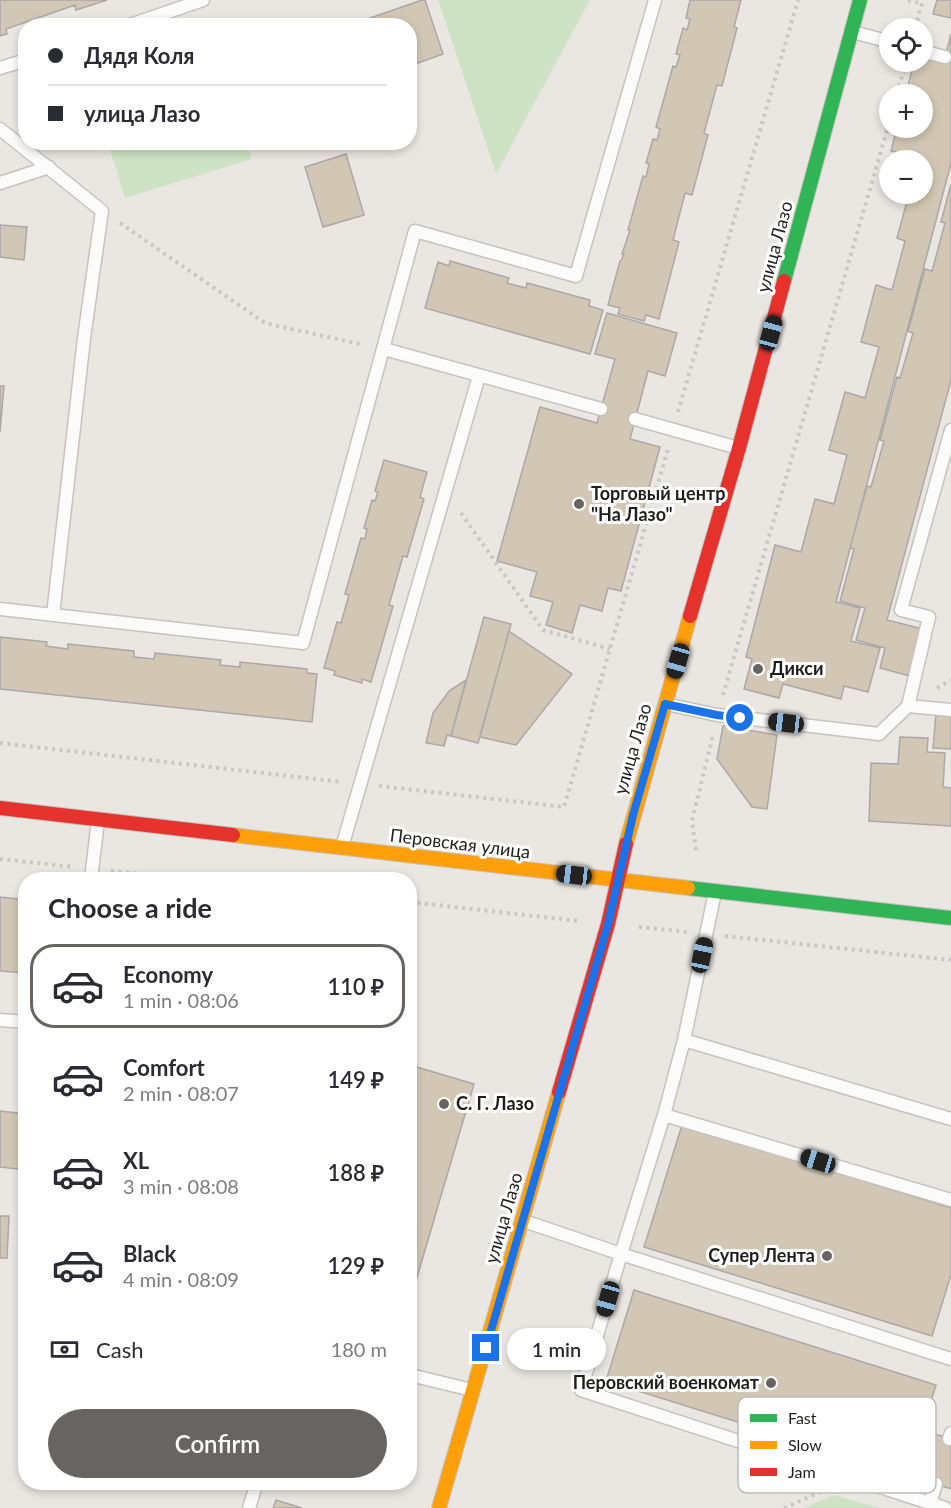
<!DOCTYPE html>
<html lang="en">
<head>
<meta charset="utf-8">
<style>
  :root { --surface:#fff; --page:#f2f2f3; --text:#2b2b33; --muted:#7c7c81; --line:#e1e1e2; --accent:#676461 }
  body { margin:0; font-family:Lato,sans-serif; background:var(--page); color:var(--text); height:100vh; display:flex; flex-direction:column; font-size:22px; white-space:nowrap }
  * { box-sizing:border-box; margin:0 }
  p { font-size:20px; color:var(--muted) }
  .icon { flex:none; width:33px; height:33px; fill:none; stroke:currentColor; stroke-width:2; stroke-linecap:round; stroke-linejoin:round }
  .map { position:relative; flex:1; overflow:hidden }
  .panel { position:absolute; left:18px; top:872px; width:399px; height:618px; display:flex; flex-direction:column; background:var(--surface); border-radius:24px; box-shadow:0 3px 9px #0003 }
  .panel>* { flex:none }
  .banner { position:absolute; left:18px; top:18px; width:399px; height:132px; border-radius:24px; box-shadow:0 3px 9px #0003; display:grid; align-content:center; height:132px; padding:0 30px; background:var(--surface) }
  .fabs { position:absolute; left:879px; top:18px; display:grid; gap:12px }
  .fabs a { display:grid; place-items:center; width:54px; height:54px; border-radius:50%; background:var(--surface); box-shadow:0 3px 9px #0003; font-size:30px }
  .end { position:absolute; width:27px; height:27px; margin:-14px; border:8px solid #1a73e8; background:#fff; box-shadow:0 0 0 3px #fff }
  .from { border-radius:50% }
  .bubble { position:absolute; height:42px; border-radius:21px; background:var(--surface); box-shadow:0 3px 9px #0003; font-size:20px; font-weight:600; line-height:42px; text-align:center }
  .car { position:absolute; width:18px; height:36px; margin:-18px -9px; border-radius:8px; box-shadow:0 0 4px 2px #0007; background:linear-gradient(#222 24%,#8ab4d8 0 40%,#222 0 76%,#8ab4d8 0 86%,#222 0) }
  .banner b { display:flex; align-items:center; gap:21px; height:57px; font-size:22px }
  .banner b+b { border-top:2px solid var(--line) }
  .banner i { width:15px; height:15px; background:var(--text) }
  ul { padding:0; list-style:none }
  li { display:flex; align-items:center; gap:18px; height:84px; margin:0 12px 9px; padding:0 18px; border:3px solid transparent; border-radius:24px }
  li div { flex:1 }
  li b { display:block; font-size:22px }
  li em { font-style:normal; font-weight:600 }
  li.current { border-color:var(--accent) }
  li>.icon { width:54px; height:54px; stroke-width:1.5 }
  h2 { padding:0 30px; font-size:27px; line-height:72px }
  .pay { display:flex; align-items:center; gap:15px; height:66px; padding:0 30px; font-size:22px }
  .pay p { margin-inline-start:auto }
  .cta { display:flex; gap:12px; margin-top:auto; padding:12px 30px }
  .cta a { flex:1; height:69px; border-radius:36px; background:var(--accent); color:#fff; font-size:24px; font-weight:600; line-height:69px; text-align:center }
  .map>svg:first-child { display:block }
  .green { fill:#cee3c5 }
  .building { fill:#d2c7b4; stroke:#aba8a6; stroke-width:1.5 }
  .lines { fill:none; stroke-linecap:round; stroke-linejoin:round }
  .lane-casing { stroke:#c6c3bf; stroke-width:15 }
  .fast-casing { stroke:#c6c3bf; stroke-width:16 }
  .slow-casing { stroke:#c6c3bf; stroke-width:16 }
  .jam-casing { stroke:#c6c3bf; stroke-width:16 }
  .path { stroke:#c7c7c5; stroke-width:4; stroke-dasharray:3 4.5; stroke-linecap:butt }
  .lane { stroke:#fcfbfb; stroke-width:12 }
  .fast { stroke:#30b455; stroke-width:14 }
  .slow { stroke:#ff9f0a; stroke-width:14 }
  .jam { stroke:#e5322d; stroke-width:14 }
  .route { stroke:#1a73e8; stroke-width:8 }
  .poi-dot { fill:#676461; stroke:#fff; stroke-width:2 }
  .labels { text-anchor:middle; stroke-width:6; stroke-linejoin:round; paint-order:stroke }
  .street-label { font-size:18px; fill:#201e1c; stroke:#fff }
  .poi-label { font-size:18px; font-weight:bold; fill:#201e1c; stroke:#fff; text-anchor:start }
  .key { fill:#fff; stroke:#bcbcbb; stroke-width:1.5 }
  .key-label { font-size:16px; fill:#201e1c }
</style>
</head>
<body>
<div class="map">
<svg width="951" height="1508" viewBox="0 0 951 1508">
  <rect width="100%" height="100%" fill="#eae6e2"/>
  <path class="green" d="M438,0H590L496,174Z
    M108,143H247L252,159L125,198Z
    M834,1495L879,1508H804Z"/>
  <path class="building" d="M0,0H107L76,10L75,5L6,29L7,34L0,36Z
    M422,0H425L443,54L410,66V26H347Z
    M690,0H741L734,27L737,28L722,86L717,85L704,133L708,135L692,195L685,193L673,240L679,242L659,319L646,315L644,321L618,314L620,308L608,305L620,261H621L624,254H622L630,230H628L643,176L646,177L649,164L646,163L653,139L657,140L660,129L656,127L673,66L676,67L680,55L676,54L683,28L687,30L690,19L686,18Z
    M937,0H951V18L933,14Z
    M951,34V163L836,602L860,608L851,641L880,648L868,692L844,686L841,699L783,684L779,698L744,689L752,659L746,657L775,545L801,552L815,499L834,504L847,455L829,450L845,392L865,398L879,347L861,342L876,285L892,290L905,241L897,238L909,194H922V160H917L918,158L891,151L897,128H922V94H906L914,62H922V51L945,57Z
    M346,154L364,215L323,227L305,167Z
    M951,184V380L887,620L923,629L910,676L880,668L885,648L856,640L865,608L840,601L854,549L850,548L867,486L871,487L884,441L880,440L897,377L900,378L913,333L908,331L925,269L932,271L945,223L941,222Z
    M0,225L27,227L24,260L0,257Z
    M450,261L509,278L507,283L526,288L527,283L590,300L589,306L603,310L590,354L425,308L438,262L449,266Z
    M607,313L677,333L665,376L648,371L630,439L660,447L621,591L608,588L602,611L580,605L572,633L546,625L553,602L530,596L537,572L497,561L540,407L597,423L615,359L595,354Z
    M0,386H4L0,432Z
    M384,460L427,472L420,497L424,499L407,557L403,556L389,605L393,606L371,682L362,679V683L334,675L335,671L324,668L337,622L341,623L349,595L345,594L361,538L365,539L367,529L364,528L372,500L375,501L378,492L375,491Z
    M484,617L511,624L478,743L451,736Z
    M509,631L572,674L516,745L480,737Z
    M0,637L47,642L46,646L68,649V644L134,651V657L154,659L155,653L221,660L220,665L240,667V662L307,669V673L317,674L312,722L0,689Z
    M466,680L451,736L447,735L444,746L426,743L433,713L449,691Z
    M936,713L951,714V749L933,748Z
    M723,726L777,735L767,809L752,807L717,759Z
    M900,737L928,738L927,752L945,753L943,787L951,788V826L869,821L871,763L898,764Z
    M0,897L26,900V973L0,971Z
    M410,938H416L410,1000Z
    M410,1065L474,1084L410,1301Z
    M0,1111L26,1114V1170L0,1167Z
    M682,1125L951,1208V1275L932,1336L644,1247Z
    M0,1216H9L7,1258H0Z
    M634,1290L936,1385L908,1475L606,1381Z
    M922,1430L951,1439V1489L908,1475Z
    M276,1500L302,1508H273Z"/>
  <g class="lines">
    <defs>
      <path id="lane" d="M127,26L203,0
        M853,32L890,42
        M922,51L945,57
        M0,68L26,60
        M0,129L102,211L84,338L53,615
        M0,183L49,167
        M384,349L601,409
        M635,419L738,448
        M0,609L303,643L415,231L576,276L655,0
        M666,704L717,715L879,734L908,706L929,617L901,610L951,430
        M908,706L951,710
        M342,847L479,376
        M91,879L98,821
        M715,892L684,1040L664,1115L951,1200
        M0,1020L26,1022
        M684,1040L951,1119
        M524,1221L621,1254L664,1115
        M410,1375L472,1390
        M949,1439L951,1433
        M930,1503L936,1484
        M249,1508L257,1482
        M945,1508L581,1390L621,1254L951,1359"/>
      <path id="fast" d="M784,281L860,0
        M688,888L951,918"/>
      <path id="slow" d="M233,835L688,888
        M626,844L690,616
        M439,1508L559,1092"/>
      <path id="jam" d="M690,616L739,448L784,281
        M0,808L233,835
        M559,1092L608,924L626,844"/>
    </defs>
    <use href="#lane" class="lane-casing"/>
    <use href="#fast" class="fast-casing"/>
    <use href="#slow" class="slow-casing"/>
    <use href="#jam" class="jam-casing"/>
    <path class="path" d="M908,0L922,4
      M915,28L923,0
      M897,94L906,62
      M120,223L265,323L364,345
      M678,412L798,0
      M461,513L543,630L610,649
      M937,688L951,680
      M723,695L890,120
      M0,743L342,782
      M379,786L564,807L668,449
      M696,850L692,821L713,735
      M0,859L74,867
      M111,871L190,879
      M410,902L579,921
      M639,927L688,932
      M725,936L951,960
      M784,1508L825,1490"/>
    <use href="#lane" class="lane"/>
    <use href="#fast" class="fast"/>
    <use href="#slow" class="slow"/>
    <use href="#jam" class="jam"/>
  </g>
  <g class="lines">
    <path class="route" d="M486,1348L608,924L633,815L665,704L717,715L740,718"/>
  </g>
  <g class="poi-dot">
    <circle cx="579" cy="504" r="6"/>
    <circle cx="758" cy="669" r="6"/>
    <circle cx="444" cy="1104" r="6"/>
    <circle cx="827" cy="1256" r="6"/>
    <circle cx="771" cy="1383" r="6"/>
  </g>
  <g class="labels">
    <g class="street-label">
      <text transform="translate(775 247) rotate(-75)" y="6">улица Лазо</text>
      <text transform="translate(633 749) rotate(-74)" y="6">улица Лазо</text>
      <text transform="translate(460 844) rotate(7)" y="6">Перовская улица</text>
      <text transform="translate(504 1218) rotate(-74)" y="6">улица Лазо</text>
    </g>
    <g class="poi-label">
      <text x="591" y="500">Торговый центр<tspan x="591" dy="21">"На Лазо"</tspan></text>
      <text x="770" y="675">Дикси</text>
      <text x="456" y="1110">С. Г. Лазо</text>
      <text x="815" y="1262" text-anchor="end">Супер Лента</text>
      <text x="759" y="1389" text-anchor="end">Перовский военкомат</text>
    </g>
  </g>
  <rect x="738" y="1397" width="198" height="96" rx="9" class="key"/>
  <rect x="750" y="1414" width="27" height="8" fill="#30b455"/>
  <rect x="750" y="1441" width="27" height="8" fill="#ff9f0a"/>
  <rect x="750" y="1468" width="27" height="8" fill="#e5322d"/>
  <g class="key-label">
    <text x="788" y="1424">Fast</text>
    <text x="788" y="1451">Slow</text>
    <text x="788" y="1478">Jam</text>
  </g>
</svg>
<div class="fabs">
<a><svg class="icon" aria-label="locate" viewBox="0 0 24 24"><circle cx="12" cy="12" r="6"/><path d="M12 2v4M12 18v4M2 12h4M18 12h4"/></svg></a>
<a>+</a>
<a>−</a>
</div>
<i class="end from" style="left:740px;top:718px"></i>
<i class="end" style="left:486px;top:1348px"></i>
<div class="bubble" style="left:507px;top:1328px;width:99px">1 min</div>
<i class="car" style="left:771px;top:333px;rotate:15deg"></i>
<i class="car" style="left:678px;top:661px;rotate:196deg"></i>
<i class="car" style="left:786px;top:723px;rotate:277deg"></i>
<i class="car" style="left:574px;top:875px;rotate:277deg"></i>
<i class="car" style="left:702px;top:955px;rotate:12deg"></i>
<i class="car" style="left:818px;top:1161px;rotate:287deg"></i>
<i class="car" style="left:608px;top:1299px;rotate:196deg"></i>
<div class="banner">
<b><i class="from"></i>Дядя Коля</b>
<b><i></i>улица Лазо</b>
</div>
<section class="panel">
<h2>Choose a ride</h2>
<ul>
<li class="current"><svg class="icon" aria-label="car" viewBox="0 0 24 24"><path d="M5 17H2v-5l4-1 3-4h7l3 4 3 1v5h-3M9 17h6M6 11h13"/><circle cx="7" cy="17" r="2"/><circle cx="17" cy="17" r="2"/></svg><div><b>Economy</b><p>1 min · 08:06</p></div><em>110 ₽</em></li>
<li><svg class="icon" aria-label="car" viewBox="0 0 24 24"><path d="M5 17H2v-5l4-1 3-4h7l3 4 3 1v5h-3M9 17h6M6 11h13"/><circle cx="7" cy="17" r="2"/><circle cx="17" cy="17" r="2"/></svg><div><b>Comfort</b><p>2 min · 08:07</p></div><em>149 ₽</em></li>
<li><svg class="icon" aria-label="car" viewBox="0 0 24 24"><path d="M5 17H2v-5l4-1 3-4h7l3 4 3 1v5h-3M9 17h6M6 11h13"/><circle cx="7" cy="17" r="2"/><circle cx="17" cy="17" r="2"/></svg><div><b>XL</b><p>3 min · 08:08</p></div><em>188 ₽</em></li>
<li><svg class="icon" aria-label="car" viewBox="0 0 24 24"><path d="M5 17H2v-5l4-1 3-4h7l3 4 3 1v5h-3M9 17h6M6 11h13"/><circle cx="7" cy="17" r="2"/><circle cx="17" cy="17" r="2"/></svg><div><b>Black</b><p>4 min · 08:09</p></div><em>129 ₽</em></li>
</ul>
<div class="pay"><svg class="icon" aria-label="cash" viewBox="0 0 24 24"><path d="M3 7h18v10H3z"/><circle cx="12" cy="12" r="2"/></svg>Cash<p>180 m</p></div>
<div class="cta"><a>Confirm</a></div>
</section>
</div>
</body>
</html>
